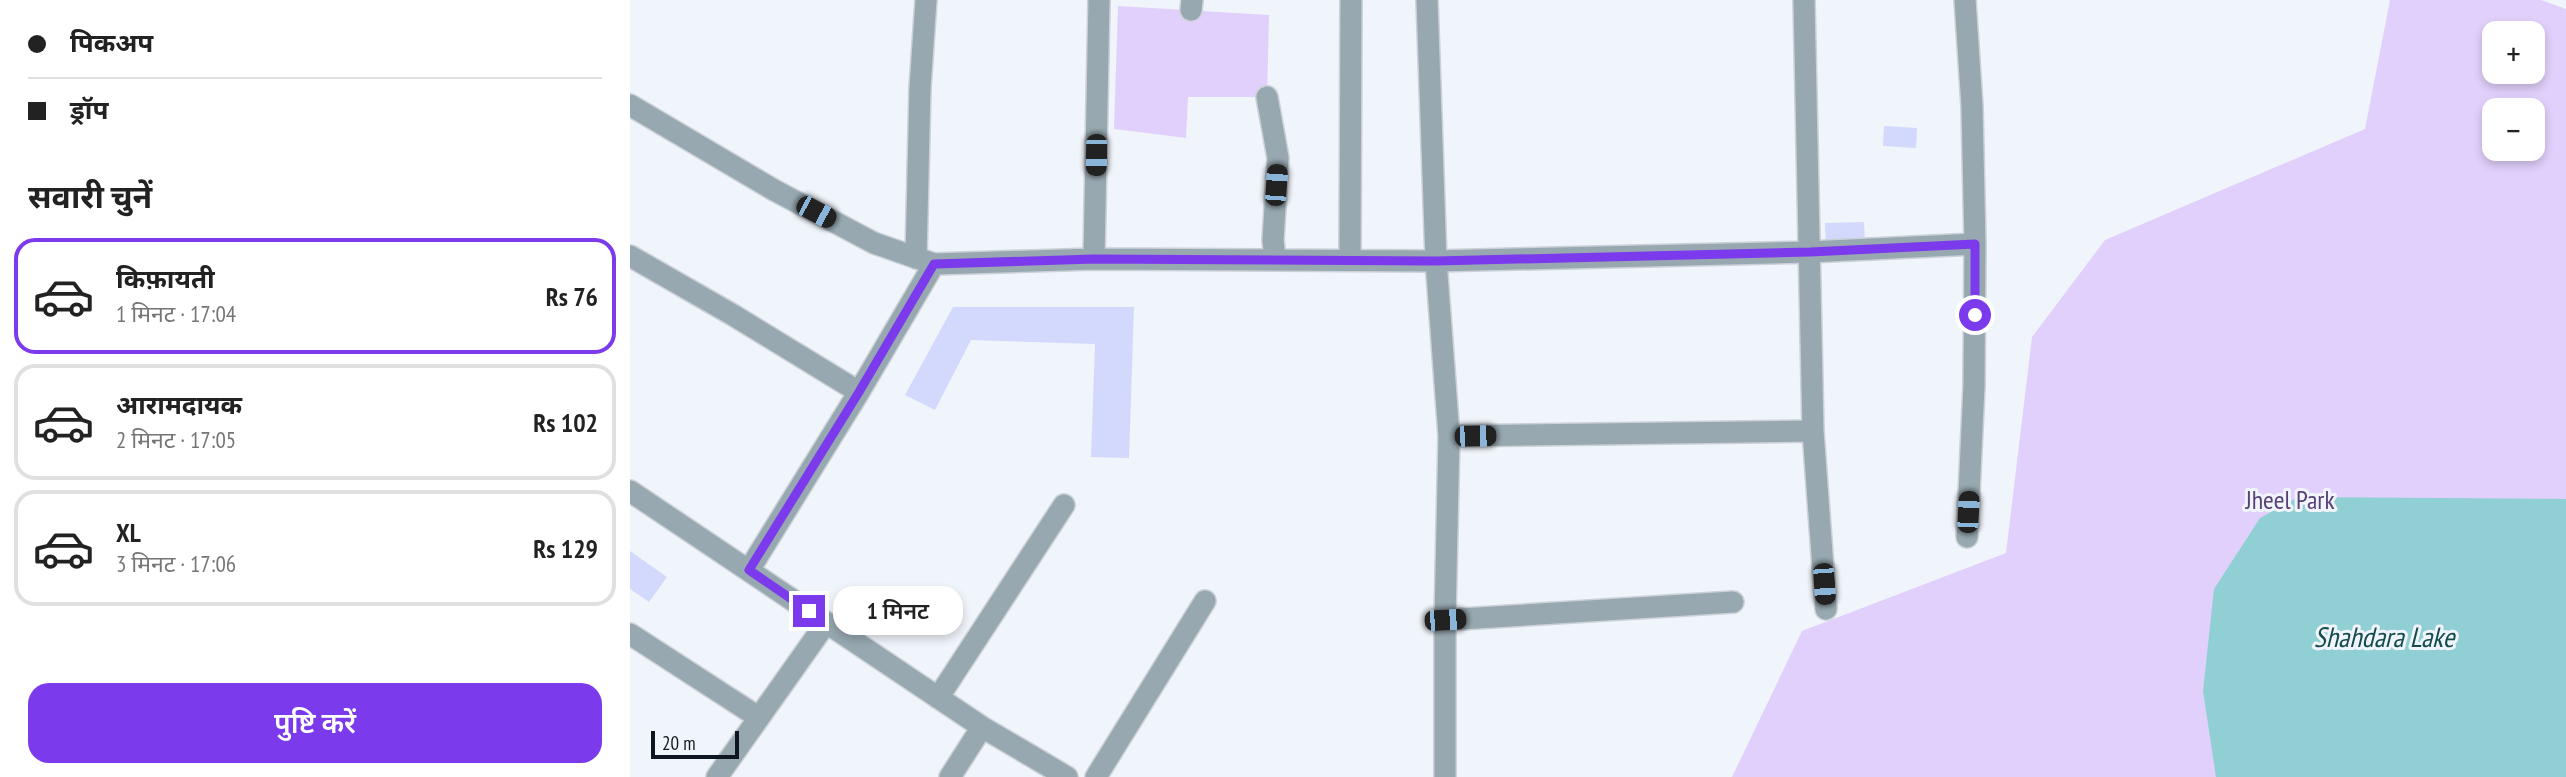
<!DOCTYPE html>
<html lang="hi">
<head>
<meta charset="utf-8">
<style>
  :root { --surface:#fff; --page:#f2f2f2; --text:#222; --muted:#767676; --line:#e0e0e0; --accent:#7c3aed }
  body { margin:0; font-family:"PT Sans Narrow","Noto Sans Devanagari",sans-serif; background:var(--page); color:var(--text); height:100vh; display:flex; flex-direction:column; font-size:26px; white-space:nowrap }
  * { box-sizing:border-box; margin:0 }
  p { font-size:23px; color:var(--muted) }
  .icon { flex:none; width:38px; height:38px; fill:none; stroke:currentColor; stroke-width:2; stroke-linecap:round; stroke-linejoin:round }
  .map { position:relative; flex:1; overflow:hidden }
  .sheet { display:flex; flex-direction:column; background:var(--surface); width:630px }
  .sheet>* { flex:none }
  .hud { display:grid; align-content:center; height:154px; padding:0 28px; background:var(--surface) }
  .tools { position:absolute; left:1852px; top:21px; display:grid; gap:14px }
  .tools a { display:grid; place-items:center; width:63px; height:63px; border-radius:14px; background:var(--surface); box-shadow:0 4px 10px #0003; font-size:35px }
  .scale { position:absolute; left:21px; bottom:18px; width:88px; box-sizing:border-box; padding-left:7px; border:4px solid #0e1721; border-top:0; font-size:19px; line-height:24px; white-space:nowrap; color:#0e1721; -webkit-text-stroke:5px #f0f5fb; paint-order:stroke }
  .end { position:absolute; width:32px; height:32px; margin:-16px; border:9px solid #7c3aed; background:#fff; box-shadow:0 0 0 4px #fff }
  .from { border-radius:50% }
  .bubble { position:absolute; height:49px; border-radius:21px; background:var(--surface); box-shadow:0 4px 10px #0003; font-size:23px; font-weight:600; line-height:49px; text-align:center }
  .car { position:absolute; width:21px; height:42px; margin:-21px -10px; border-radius:9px; box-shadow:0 0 5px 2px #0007; background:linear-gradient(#222 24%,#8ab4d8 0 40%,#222 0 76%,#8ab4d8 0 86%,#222 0) }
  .hud b { display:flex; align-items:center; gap:24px; height:66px; font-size:26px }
  .hud b+b { border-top:2px solid var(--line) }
  .hud i { width:18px; height:18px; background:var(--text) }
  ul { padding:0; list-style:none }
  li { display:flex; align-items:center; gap:21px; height:116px; margin:0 14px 10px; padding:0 14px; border:4px solid var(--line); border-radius:21px }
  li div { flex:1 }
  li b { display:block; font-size:26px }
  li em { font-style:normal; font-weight:600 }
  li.on { border-color:var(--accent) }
  li>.icon { width:63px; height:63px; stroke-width:1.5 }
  h2 { padding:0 28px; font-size:32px; line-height:84px }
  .cta { display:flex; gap:14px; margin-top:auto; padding:14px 28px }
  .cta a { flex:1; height:80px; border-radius:21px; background:var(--accent); color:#fff; font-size:28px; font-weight:600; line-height:80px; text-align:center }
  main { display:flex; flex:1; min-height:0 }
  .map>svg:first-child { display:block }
  .green { fill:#e1d0fb; fill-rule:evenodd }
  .water { fill:#90cfd3 }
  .building { fill:#d3d9fc }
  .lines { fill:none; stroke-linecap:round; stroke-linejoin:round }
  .street-casing { stroke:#ccd1d8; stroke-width:24 }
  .street { stroke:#97a8b0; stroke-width:21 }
  .route { stroke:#7c3aed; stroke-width:9 }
  .labels { text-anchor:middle; stroke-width:6; stroke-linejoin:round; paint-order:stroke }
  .park-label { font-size:26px; fill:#594179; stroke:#f0f5fb }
  .water-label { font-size:28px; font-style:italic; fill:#144c4f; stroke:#f0f5fb }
</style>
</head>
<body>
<main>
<section class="sheet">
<div class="hud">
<b><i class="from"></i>पिकअप</b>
<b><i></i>ड्रॉप</b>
</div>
<h2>सवारी चुनें</h2>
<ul>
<li class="on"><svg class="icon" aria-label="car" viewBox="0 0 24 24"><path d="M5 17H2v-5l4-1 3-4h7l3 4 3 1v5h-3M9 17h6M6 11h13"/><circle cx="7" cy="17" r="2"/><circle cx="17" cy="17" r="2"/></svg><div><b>किफ़ायती</b><p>1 मिनट · 17:04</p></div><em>Rs 76</em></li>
<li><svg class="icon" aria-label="car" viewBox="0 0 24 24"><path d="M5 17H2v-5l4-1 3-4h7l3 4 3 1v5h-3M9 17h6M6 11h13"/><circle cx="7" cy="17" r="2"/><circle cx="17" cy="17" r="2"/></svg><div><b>आरामदायक</b><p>2 मिनट · 17:05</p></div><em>Rs 102</em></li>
<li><svg class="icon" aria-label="car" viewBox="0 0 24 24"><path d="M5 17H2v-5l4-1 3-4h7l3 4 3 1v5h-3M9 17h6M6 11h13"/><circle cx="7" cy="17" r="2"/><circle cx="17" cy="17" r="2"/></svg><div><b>XL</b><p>3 मिनट · 17:06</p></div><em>Rs 129</em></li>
</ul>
<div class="cta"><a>पुष्टि करें</a></div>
</section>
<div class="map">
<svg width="1936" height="777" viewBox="0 0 1936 777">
  <rect width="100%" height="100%" fill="#f0f5fb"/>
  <path class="green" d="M1760,0H1911L1936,9V777H1102L1172,631L1376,553L1402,337L1475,240L1735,129ZM1864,33H1902V72H1864ZM1864,110H1902V149H1864Z
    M488,6L639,15L637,97H558L556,138L484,129Z"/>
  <path class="water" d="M1668,497L1936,499V777H1586L1573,691L1584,589L1630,518Z"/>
  <path class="building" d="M1254,126L1287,128L1286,148L1253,146Z
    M1234,222L1235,246H1196L1195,223Z
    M323,307H504L499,458L461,457L465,344L341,340L305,410L275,395Z
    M0,551L37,577L19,602L0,589Z"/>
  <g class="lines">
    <defs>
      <path id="street" d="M797,0L806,261L819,436L815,620V777
        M1174,0L1183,431L1196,609
        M1335,0L1342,106L1345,244L1344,386L1337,537
        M561,10L562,0
        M637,97L648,158L643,240L645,259
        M0,105L144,190L244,243L304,264
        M0,256L103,315L229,392
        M286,258L290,88L296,0
        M464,259L469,0
        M720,260L721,0
        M819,436L1183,431
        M0,491L352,727L437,777
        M119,570L229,392L304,264L464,259L806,261L1179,252L1345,244
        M815,620L1103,602
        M0,634L128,717
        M308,698L434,505
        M87,777L196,623
        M320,777L352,727
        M466,777L575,601"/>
    </defs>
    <use href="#street" class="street-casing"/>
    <use href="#street" class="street"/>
  </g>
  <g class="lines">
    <path class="route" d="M179,611L119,570L229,392L304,264L464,259L806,261L1180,252L1345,244V315"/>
  </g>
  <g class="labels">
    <g class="park-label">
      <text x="1660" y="509">Jheel Park</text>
    </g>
    <g class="water-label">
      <text x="1754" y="647">Shahdara Lake</text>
    </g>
  </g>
</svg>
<div class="tools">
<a>+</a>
<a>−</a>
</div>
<div class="scale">20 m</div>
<i class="end from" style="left:1345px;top:315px"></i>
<i class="end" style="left:179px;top:611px"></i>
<div class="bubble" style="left:203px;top:586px;width:130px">1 मिनट</div>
<i class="car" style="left:466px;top:155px;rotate:181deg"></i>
<i class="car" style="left:646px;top:185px;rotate:4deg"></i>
<i class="car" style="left:186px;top:212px;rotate:118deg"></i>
<i class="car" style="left:845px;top:436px;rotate:89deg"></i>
<i class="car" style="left:1338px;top:512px;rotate:3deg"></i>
<i class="car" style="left:1194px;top:584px;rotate:176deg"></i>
<i class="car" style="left:815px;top:620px;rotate:87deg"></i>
</div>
</main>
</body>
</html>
